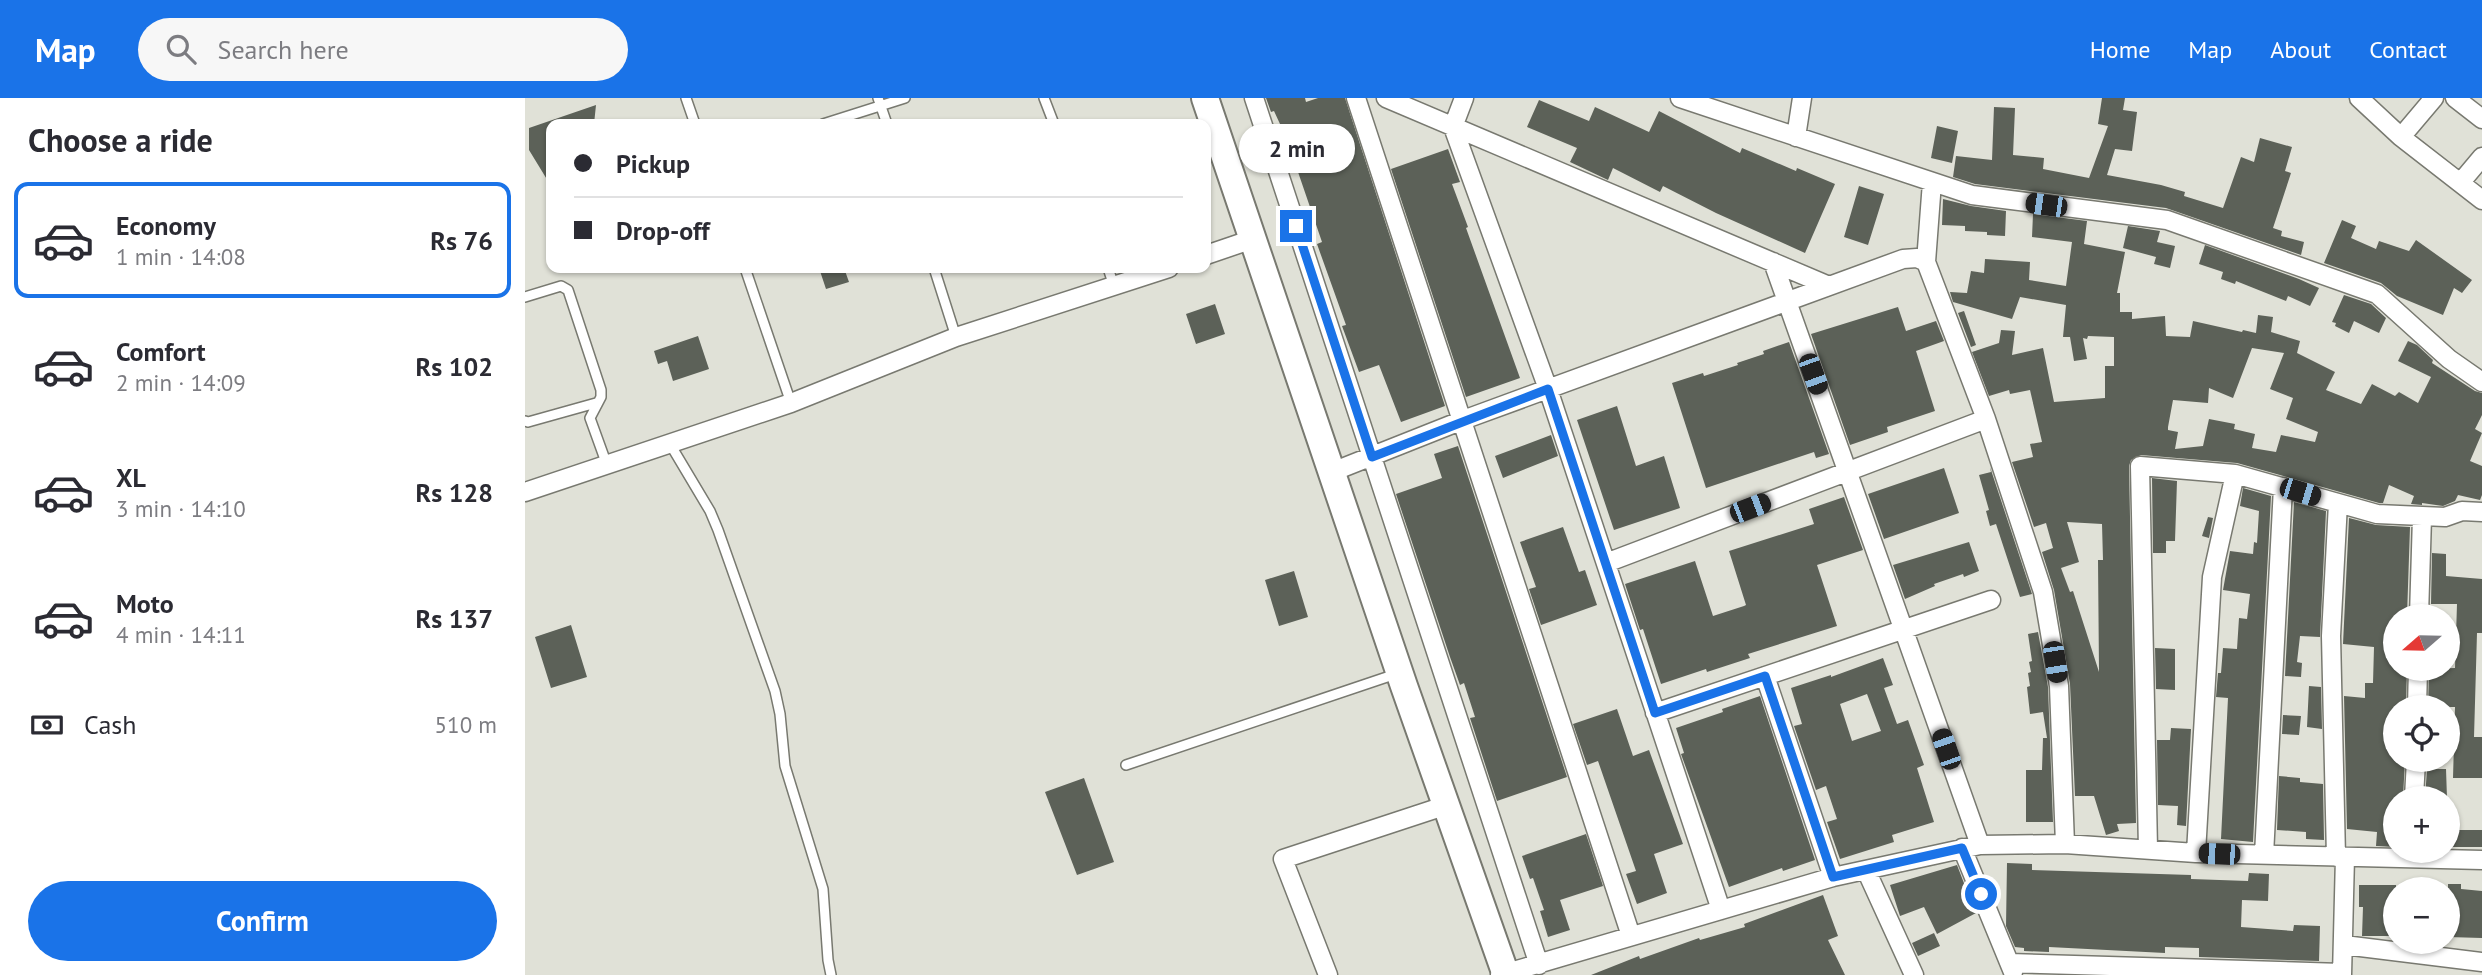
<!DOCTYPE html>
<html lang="en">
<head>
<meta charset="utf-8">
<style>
  :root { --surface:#fff; --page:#f7f7f7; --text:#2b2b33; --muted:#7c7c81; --line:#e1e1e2; --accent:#1a73e8 }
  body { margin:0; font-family:"PT Sans",sans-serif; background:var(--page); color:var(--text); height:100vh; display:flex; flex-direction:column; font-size:26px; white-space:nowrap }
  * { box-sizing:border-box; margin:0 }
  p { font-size:23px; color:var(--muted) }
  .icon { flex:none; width:38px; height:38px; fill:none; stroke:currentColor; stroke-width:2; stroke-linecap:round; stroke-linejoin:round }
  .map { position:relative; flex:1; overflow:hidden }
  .panel { display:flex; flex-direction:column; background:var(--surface); width:525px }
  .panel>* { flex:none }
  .hud { position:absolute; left:21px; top:21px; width:665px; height:154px; border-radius:14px; box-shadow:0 2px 5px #0004; display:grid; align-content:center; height:154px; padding:0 28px; background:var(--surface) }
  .needle { width:46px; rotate:250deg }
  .controls { position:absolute; left:1858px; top:506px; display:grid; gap:14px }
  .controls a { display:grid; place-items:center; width:77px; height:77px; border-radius:50%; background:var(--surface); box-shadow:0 2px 5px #0004; font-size:35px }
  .end { position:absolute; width:32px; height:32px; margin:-16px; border:9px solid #1a73e8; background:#fff; box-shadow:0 0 0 4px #fff }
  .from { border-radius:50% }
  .bubble { position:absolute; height:49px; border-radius:24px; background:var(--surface); box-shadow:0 2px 5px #0004; font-size:23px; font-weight:800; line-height:49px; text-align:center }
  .car { position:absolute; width:21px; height:42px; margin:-21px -10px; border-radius:9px; box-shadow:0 0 5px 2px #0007; background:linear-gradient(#222 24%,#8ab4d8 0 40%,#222 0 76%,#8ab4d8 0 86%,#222 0) }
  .hud b { display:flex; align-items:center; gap:24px; height:66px; font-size:26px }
  .hud b+b { border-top:2px solid var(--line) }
  .hud i { width:18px; height:18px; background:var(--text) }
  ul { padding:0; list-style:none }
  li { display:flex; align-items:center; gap:21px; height:116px; margin:0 14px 10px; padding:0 14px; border:4px solid transparent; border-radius:14px }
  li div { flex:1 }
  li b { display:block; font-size:26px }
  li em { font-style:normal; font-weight:800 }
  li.current { border-color:var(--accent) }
  li>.icon { width:63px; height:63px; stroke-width:1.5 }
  h2 { padding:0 28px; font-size:32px; line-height:84px }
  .pay { display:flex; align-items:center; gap:18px; height:77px; padding:0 28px; font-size:26px }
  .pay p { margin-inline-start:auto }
  .primary-button { display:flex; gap:14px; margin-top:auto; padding:14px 28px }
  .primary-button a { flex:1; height:80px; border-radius:42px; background:var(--accent); color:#fff; font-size:28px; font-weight:800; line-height:80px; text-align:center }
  header { display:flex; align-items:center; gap:42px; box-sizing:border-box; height:98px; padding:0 35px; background:var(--accent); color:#fff }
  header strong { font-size:33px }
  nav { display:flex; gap:38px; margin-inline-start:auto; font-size:24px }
  .search { width:490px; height:63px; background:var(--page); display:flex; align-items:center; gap:18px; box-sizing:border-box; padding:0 24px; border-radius:38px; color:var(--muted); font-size:26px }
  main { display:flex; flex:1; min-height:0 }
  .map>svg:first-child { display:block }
  .building { fill:#5c6158; fill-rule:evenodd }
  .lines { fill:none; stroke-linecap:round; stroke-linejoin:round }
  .service-casing { stroke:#787970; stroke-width:12 }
  .minor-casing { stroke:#787970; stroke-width:21 }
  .primary-casing { stroke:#787970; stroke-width:30 }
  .service { stroke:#fff; stroke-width:9 }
  .minor { stroke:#fff; stroke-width:18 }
  .primary { stroke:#fff; stroke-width:26 }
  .route { stroke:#1a73e8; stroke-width:9 }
</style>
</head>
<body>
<header>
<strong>Map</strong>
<div class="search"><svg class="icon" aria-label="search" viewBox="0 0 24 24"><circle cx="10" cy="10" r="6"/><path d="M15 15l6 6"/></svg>Search here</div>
<nav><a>Home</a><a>Map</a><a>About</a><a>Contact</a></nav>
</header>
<main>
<section class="panel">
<h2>Choose a ride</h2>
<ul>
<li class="current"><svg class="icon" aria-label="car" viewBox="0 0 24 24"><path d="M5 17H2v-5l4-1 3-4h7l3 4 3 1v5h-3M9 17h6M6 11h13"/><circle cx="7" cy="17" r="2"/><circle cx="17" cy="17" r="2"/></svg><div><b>Economy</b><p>1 min · 14:08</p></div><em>Rs 76</em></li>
<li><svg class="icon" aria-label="car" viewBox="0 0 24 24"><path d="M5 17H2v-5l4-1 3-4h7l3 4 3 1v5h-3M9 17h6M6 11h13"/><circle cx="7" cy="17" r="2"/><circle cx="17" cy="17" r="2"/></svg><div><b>Comfort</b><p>2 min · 14:09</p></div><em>Rs 102</em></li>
<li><svg class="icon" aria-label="car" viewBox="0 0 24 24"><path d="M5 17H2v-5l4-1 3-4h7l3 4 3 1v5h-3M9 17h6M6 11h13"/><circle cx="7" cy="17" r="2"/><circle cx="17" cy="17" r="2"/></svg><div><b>XL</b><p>3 min · 14:10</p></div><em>Rs 128</em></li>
<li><svg class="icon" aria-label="car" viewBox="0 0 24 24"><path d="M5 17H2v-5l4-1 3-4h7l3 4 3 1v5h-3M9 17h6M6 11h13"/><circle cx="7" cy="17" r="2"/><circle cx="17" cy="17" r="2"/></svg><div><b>Moto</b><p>4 min · 14:11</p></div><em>Rs 137</em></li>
</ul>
<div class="pay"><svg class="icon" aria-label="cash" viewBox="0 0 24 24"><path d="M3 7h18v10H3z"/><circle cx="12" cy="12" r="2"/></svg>Cash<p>510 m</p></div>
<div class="primary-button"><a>Confirm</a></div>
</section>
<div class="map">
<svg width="1957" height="877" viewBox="0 0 1957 877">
  <rect width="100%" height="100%" fill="#e0e1d7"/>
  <path class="building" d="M741,0H780L781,4L793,0H820L920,308L876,324L854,267L834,274L817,228L821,227L792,146L797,144L761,39L749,13L746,14Z
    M1577,0H1600L1598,12L1612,14L1607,53L1590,51L1582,77L1636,87L1660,94L1659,98L1698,110L1716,59L1729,64L1735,40L1767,49L1760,73L1766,75L1748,130L1757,133L1756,138L1779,144L1776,157L1641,110L1450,86L1428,79L1431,58L1467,62L1469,9L1490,10L1488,57L1519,60L1518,71L1564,80L1583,28L1573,26Z
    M1014,2L1064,23L1070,9L1124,34L1134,13L1215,55L1217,50L1271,73L1272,70L1310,86L1280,155L1191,115L1138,88L1135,94L1088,70L1083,82L1045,64L1052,50L1002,29Z
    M71,7L69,26H26V88L4,52V30Z
    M1412,28L1433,33L1427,65L1406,60Z
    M923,51L935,84L927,86L943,129L941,130L995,280L941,299L866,71Z
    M1334,88L1359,96L1343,147L1319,139Z
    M1418,101L1446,108L1481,113L1480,138L1462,137V134L1440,133V128L1417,127Z
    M1508,116L1562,123L1559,146L1600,154L1592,195H1595V214H1607V221L1640,218L1641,238L1665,239L1668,223L1717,234L1718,232L1731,235L1733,217L1748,219L1746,234L1775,243L1772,255L1810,274L1801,292L1836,306L1847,286L1870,298L1874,294L1893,305L1906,279L1873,263L1883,243L1892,247L1908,262L1907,265L1950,293L1957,295V317L1950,331L1957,335L1945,363L1957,368V397L1955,402L1933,397L1930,403L1918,408L1897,405V407L1886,406L1889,398L1864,387L1858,405H1854L1712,365L1616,357L1606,362L1604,368L1611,725L1592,726L1594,733L1581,737L1569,698H1550L1545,586L1529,492L1517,454L1528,450L1521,425L1509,429L1487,364L1508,359L1505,346L1517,344L1505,292L1485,296L1484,292L1464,298L1447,254L1474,245L1476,232L1490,233L1487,257L1518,250L1529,304L1580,300V268H1589V239L1563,238L1562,241L1558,240L1562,261L1549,263L1545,239H1538L1541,207L1495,199L1487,221L1428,204L1425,194L1442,195L1446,173L1459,175L1460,161L1505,164L1504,182L1541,188L1547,144L1507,139ZM1727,250L1759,255L1745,291L1768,300L1761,321L1793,334L1790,344L1756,337L1751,354L1727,350L1730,336L1709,331L1710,326L1684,321L1678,348L1650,351L1653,334L1643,332V329L1648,302L1683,305L1684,290L1708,300ZM1542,424L1577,426L1578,462H1573L1574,574L1548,493L1545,494L1536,470L1554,464Z
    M1817,122L1831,128L1826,140L1851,151L1854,143L1884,153L1891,142L1947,182L1937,195L1929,190L1918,217L1872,198L1856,185L1799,165Z
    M1603,128L1635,133L1632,144L1650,148L1645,170L1629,166L1631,159L1598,150Z
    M1680,147L1774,181L1794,190L1785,208L1763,198L1761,203L1711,183L1710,186L1696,181L1698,174L1674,166Z
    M294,170H319L324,184L301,191Z
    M1819,197L1846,206L1861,220L1854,235L1829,223L1824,235L1810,228L1811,225L1807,224Z
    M690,206L700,236L671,246L661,216Z
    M1373,209L1381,233L1411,223L1419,243L1391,253L1410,313L1362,329L1363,334L1325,347L1286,236Z
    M1439,213L1451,247L1446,249L1433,215Z
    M173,238L184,271L148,283L142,263L133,266L129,253Z
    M1264,244L1304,356L1291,360L1289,354L1181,390L1147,285L1178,275L1179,278L1213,267L1212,265L1239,256L1238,253Z
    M1092,308L1111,368L1139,358L1155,410L1089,432L1052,322Z
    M1026,337L1033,358L978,380L970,358Z
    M933,348L1042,679L972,703L945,620L950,619L939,585L935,587L925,559L871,396L917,380L909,356Z
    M1465,369L1507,496L1495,499L1471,426L1465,428L1461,413L1464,412L1454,377L1466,374Z
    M1419,370L1434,415L1359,441L1343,396Z
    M1627,380L1652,383L1650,443H1641V455H1628Z
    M1718,390L1746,398L1728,744L1696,741L1703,600L1691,599L1693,575H1696L1698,550L1712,551L1714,520L1722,521L1725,496L1698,492L1705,453L1728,456L1729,444L1732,445L1734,413L1715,408Z
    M1319,399L1338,452L1292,467L1312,528L1223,556L1225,560L1182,574L1181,571L1136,586L1118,531L1115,532L1100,486L1170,463L1188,518L1219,508L1221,507L1204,453L1289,426L1284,411Z
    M1769,404L1801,413L1795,539L1775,538L1772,564L1777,565L1776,579L1760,578Z
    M1683,419L1688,420L1684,440L1677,438Z
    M1824,420L1851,427L1885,429L1882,518H1871V570H1882L1881,609H1871V662H1880L1878,700H1871V749L1851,748L1852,734L1822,731L1819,598L1840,600V585H1848L1849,549L1818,546Z
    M1038,429L1054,474L1060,472L1072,507L1016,527L1004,491L1011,489L995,444Z
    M1444,444L1454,473L1439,479L1438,476L1409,486L1410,488L1380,501L1368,467Z
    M1907,455L1921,456V478L1957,481V535H1952L1949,639H1957V680H1928L1930,609H1903L1904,571L1930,570L1932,506H1906Z
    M769,473L783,519L754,528L740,482Z
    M46,527L62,579L26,590L10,539Z
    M1513,534L1523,589L1528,724H1501V672H1517L1518,640H1522L1518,614L1505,616L1502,589L1505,588L1503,575L1506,574L1504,564L1507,563L1503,536Z
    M1630,550L1650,551V592L1631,591Z
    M1358,560L1368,587L1359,590L1372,626L1383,622L1399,667L1392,670L1409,724L1367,737L1369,744L1315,761L1302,724L1312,721L1301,688L1291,692L1269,628L1277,626L1266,590L1306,577V579ZM1342,596L1356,633L1327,643L1315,606Z
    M1784,588L1796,589L1797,631L1782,629Z
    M1235,598L1290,762L1258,773L1257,770L1204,789L1156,656L1159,655L1151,630L1198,614L1197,611Z
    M1092,611L1108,658L1124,652L1158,746L1129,756L1142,795L1112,806L1101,776L1111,773L1073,663L1062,667L1048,626Z
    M1758,617L1776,618L1774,637L1757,636Z
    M1646,630L1666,631L1661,728L1652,727L1653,708L1633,707L1632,642H1645Z
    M1902,671H1921L1922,700H1900Z
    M1754,678L1775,680V684L1798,686L1799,742L1781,741V734L1752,732Z
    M559,680L589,764L552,777L520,694Z
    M1923,732H1957V749H1923Z
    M1061,736L1078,788L1035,802L1045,832L1023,839L1015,813L1019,812L1008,780L1005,781L997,758Z
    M1482,765L1507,766V772L1666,777V781L1723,783L1724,775L1744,776L1743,803L1717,802L1716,829L1768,833L1769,827L1795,828L1794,863L1674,859V850L1640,849V855L1524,849V854L1499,853V850L1490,849L1481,828Z
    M1432,767L1442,793H1440L1451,815L1412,836L1399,809L1375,818L1365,787Z
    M1923,786H1936V791L1957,793V840L1923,839Z
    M1834,787H1871V838H1837L1838,809H1834Z
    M1298,797L1313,838L1303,842L1320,877H1066L1114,858L1115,861L1174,840L1175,842L1220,829L1219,826Z
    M1409,835L1415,848L1393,858L1387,845Z"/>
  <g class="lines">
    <defs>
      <path id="service" d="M161,0L170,26
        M353,0L362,26
        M519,0L529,26
        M298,26L380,0
        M220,170L266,305
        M409,170L431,239
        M583,170L589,188
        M0,199L36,188L43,192L76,292V299L65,320L82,367
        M0,323L3,324L71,305
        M145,346L185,413L193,432L250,593L255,616L260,668L298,791L303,862L306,877
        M601,667L865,578"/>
      <path id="minor" d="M729,0L1014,867
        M831,0L1106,838
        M861,0L1304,188
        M939,0L928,29L1023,291L1196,812
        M1155,0L1447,97L1642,122L1852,196L1924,261L1957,284
        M1834,0L1876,39L1957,102
        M1930,0L1957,21
        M1271,39L1277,0
        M1876,39L1909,0
        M1936,84L1957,59
        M681,157L728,141
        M1248,164L1455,747
        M1401,164L1407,84
        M807,374L938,322L1378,161L1392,160L1401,164L1461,321L1518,494L1534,588L1540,746
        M0,394L266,305L431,239L644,170
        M1081,465L1461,321
        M1894,518L1897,419
        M1240,578L1308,779
        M1892,609L1893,570
        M1130,615L1466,502
        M1889,700L1891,662
        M1437,750L1488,874
        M1623,751L1615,368L1710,376L1852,416L1920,419L1937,413L1957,414
        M1671,755L1687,479L1710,376
        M1739,757L1758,389
        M1811,759L1806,538L1813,405
        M1341,772L1389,877
        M1819,847L1957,864
        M1485,865L1817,875
        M803,877L758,761L910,711
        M975,877L1308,779L1455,747L1540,746L1671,755L1957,762
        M1817,877L1820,759"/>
      <path id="primary" d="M680,0L879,588L981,877"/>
    </defs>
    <use href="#service" class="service-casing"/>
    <use href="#minor" class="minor-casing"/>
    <use href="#primary" class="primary-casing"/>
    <use href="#service" class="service"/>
    <use href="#minor" class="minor"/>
    <use href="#primary" class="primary"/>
  </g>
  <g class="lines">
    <path class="route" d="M771,128L847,359L1023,291L1130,615L1240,578L1308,779L1437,750L1456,796"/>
  </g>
</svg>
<div class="controls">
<a><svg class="needle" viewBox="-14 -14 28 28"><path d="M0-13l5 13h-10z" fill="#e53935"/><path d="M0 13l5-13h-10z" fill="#7c7c81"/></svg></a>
<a><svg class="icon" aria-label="locate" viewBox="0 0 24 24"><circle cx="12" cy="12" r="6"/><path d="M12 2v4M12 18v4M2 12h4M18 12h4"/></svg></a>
<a>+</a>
<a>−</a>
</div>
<i class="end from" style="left:1456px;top:796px"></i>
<i class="end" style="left:771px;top:128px"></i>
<div class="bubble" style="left:714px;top:26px;width:116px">2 min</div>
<i class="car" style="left:1521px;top:107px;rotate:278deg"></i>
<i class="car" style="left:1288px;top:276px;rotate:160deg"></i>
<i class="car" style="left:1775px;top:394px;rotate:107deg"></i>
<i class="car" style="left:1225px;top:410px;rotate:69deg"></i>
<i class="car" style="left:1530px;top:564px;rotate:171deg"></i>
<i class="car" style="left:1421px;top:651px;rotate:341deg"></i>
<i class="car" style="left:1694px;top:756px;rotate:272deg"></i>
<div class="hud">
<b><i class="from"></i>Pickup</b>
<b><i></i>Drop-off</b>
</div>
</div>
</main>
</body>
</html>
